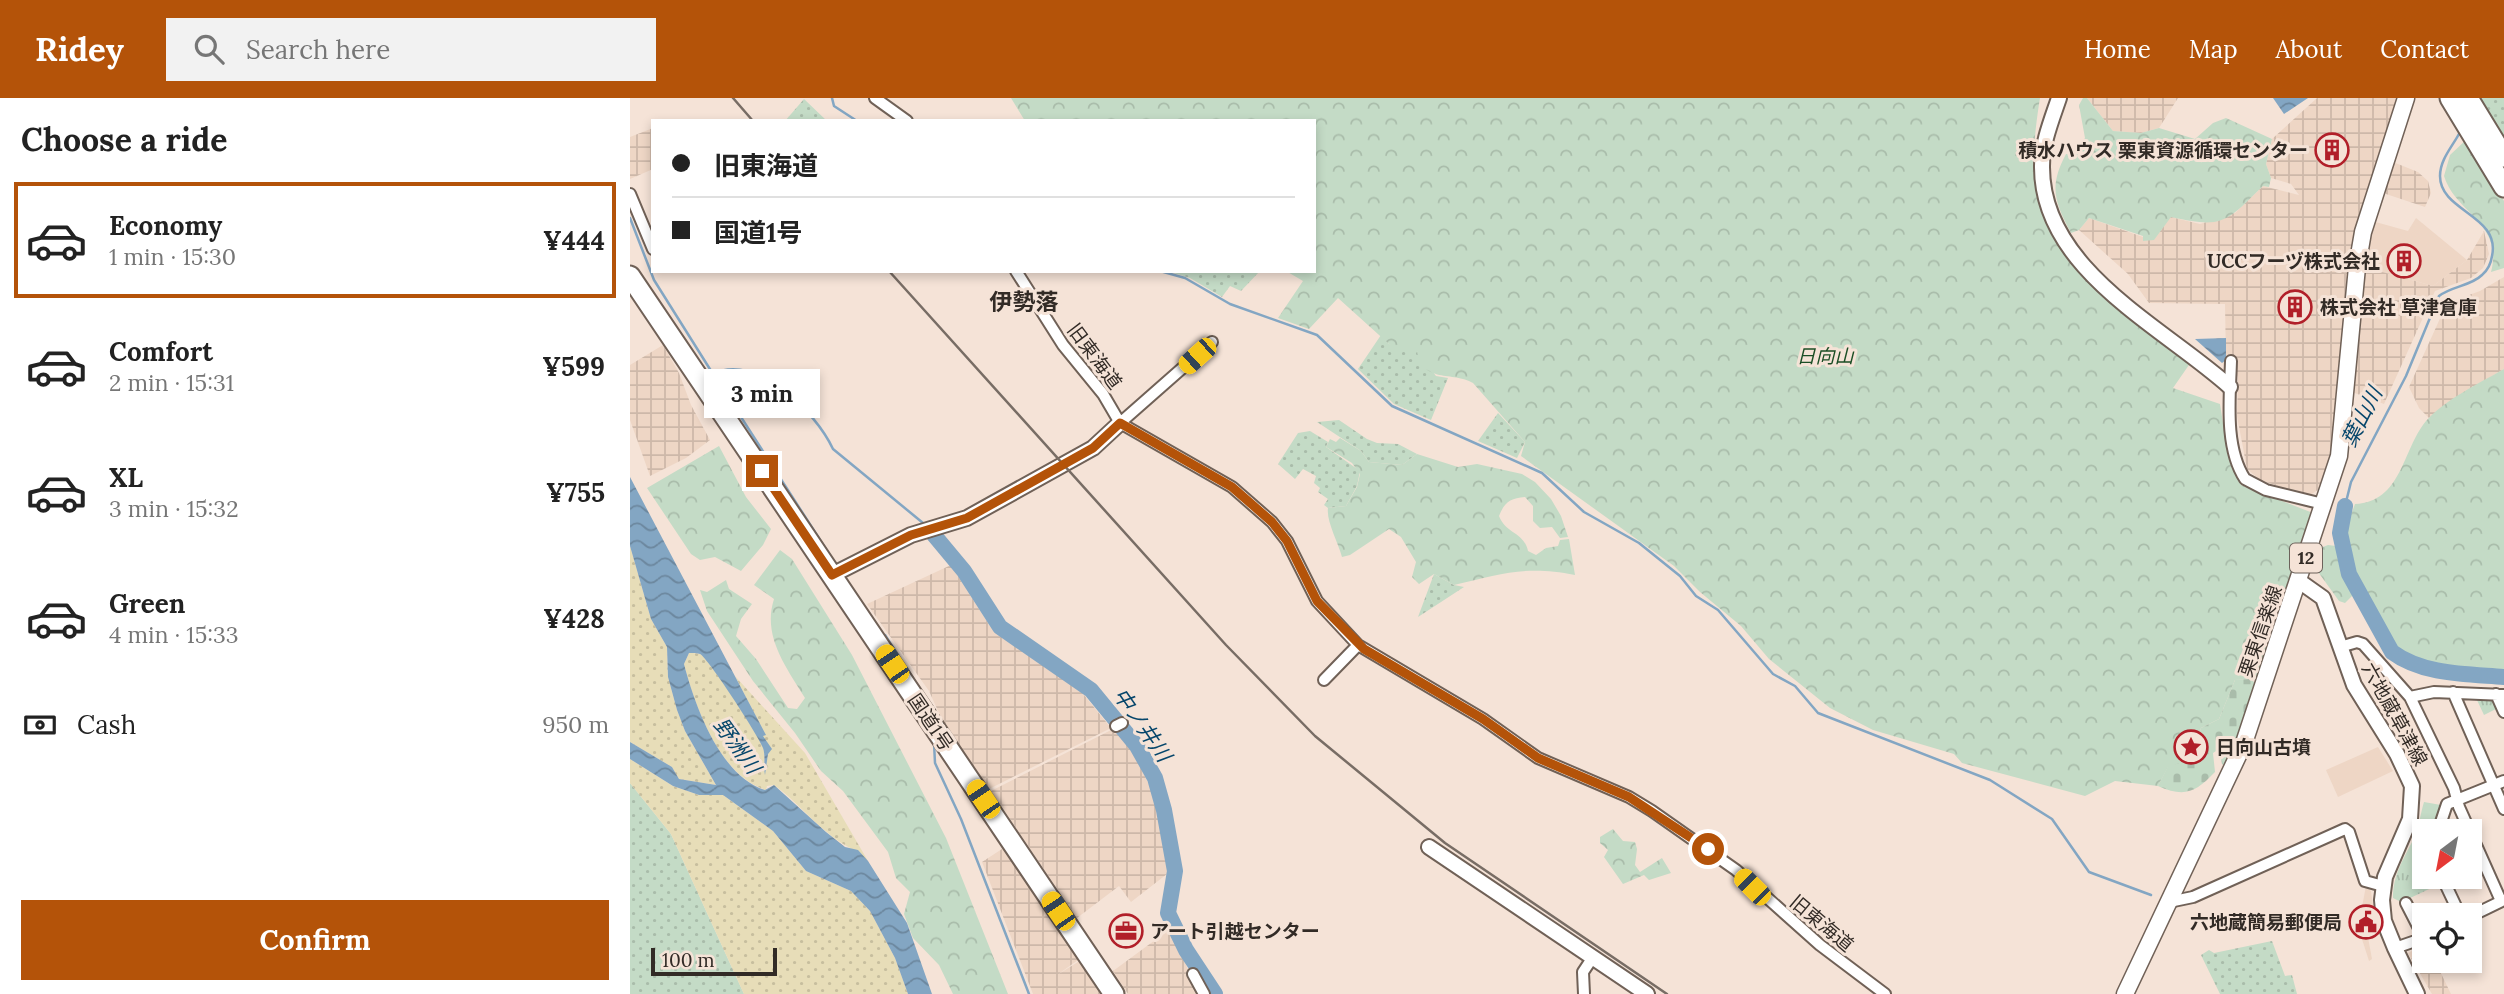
<!DOCTYPE html>
<html lang="en">
<head>
<meta charset="utf-8">
<style>
  :root { --surface:#fff; --page:#f2f2f2; --text:#222; --muted:#767676; --line:#e0e0e0; --accent:#b45309 }
  body { margin:0; font-family:Lora,"Noto Sans JP",serif; background:var(--page); color:var(--text); height:100vh; display:flex; flex-direction:column; font-size:26px; white-space:nowrap }
  * { box-sizing:border-box; margin:0 }
  p { font-size:23px; color:var(--muted) }
  .icon { flex:none; width:38px; height:38px; fill:none; stroke:currentColor; stroke-width:2; stroke-linecap:round; stroke-linejoin:round }
  .map { position:relative; flex:1; overflow:hidden }
  .side { display:flex; flex-direction:column; background:var(--surface); width:630px }
  .side>* { flex:none }
  .top-card { position:absolute; left:21px; top:21px; width:665px; height:154px; border-radius:0px; box-shadow:0 4px 10px #0003; display:grid; align-content:center; height:154px; padding:0 21px; background:var(--surface) }
  .needle { width:46px; rotate:212deg }
  .fabs { position:absolute; left:1782px; top:721px; display:grid; gap:14px }
  .fabs a { display:grid; place-items:center; width:70px; height:70px; border-radius:0px; background:var(--surface); box-shadow:0 4px 10px #0003; font-size:35px }
  .scale { position:absolute; left:21px; bottom:18px; width:126px; box-sizing:border-box; padding-left:7px; border:4px solid #322b26; border-top:0; font-size:19px; line-height:24px; white-space:nowrap; color:#322b26; -webkit-text-stroke:5px #f5e3d7; paint-order:stroke }
  .end { position:absolute; width:32px; height:32px; margin:-16px; border:9px solid #b45309; background:#fff; box-shadow:0 0 0 4px #fff }
  .from { border-radius:50% }
  .bubble { position:absolute; height:49px; border-radius:0px; background:var(--surface); box-shadow:0 4px 10px #0003; font-size:23px; font-weight:800; line-height:49px; text-align:center }
  .car { position:absolute; width:21px; height:42px; margin:-21px -10px; border-radius:9px; box-shadow:0 0 5px 2px #0007; background:linear-gradient(#f5c518 24%,#345 0 40%,#f5c518 0 76%,#345 0 86%,#f5c518 0) }
  .top-card b { display:flex; align-items:center; gap:24px; height:66px; font-size:26px }
  .top-card b+b { border-top:2px solid var(--line) }
  .top-card i { width:18px; height:18px; background:var(--text) }
  ul { padding:0; list-style:none }
  li { display:flex; align-items:center; gap:21px; height:116px; margin:0 14px 10px; padding:0 7px; border:4px solid transparent; border-radius:0px }
  li div { flex:1 }
  li b { display:block; font-size:26px }
  li em { font-style:normal; font-weight:800 }
  li.on { border-color:var(--accent) }
  li>.icon { width:63px; height:63px; stroke-width:1.5 }
  h2 { padding:0 21px; font-size:32px; line-height:84px }
  .pay { display:flex; align-items:center; gap:18px; height:77px; padding:0 21px; font-size:26px }
  .pay p { margin-inline-start:auto }
  .cta { display:flex; gap:14px; margin-top:auto; padding:14px 21px }
  .cta a { flex:1; height:80px; border-radius:0px; background:var(--accent); color:#fff; font-size:28px; font-weight:800; line-height:80px; text-align:center }
  header { display:flex; align-items:center; gap:42px; box-sizing:border-box; height:98px; padding:0 35px; background:var(--accent); color:#fff }
  header strong { font-size:33px }
  nav { display:flex; gap:38px; margin-inline-start:auto; font-size:24px }
  .search { width:490px; height:63px; background:var(--page); display:flex; align-items:center; gap:18px; box-sizing:border-box; padding:0 24px; border-radius:0px; color:var(--muted); font-size:26px }
  main { display:flex; flex:1; min-height:0 }
  .map>svg:first-child { display:block }
  .built { fill:#eed6c5 }
  .industrial { fill:url(#industrial-grid) }
  .grass { fill:url(#grass-dots) }
  .forest { fill:url(#forest-crowns) }
  .sand { fill:url(#sand-dots) }
  .cemetery { fill:url(#cemetery-stones) }
  .park { fill:url(#park-tufts) }
  .water { fill:url(#water-waves) }
  .lines { fill:none; stroke-linecap:round; stroke-linejoin:round }
  .stream { stroke:#83a6c3; stroke-width:2.5 }
  .river { stroke:#83a6c3; stroke-width:16 }
  .street-casing { stroke:#706157; stroke-width:14 }
  .secondary-casing { stroke:#706157; stroke-width:18 }
  .primary-casing { stroke:#706157; stroke-width:19 }
  .highway-casing { stroke:#706157; stroke-width:23 }
  .street { stroke:#fff; stroke-width:10 }
  .secondary { stroke:#fff; stroke-width:14 }
  .primary { stroke:#fff; stroke-width:16 }
  .highway { stroke:#fff; stroke-width:19 }
  .rail { stroke:#786d65; stroke-width:2.5 }
  .route { stroke:#b45309; stroke-width:9 }
  .labels { text-anchor:middle; stroke-width:6; stroke-linejoin:round; paint-order:stroke }
  .shield { fill:#f5e3d7; stroke:#6c625b; stroke-width:2 }
  .shield-label { font-size:18px; font-weight:bold; fill:#322b26 }
  .poi-label { font-size:19px; font-weight:bold; fill:#322b26; stroke:#f5e3d7; text-anchor:end }
  .street-label { font-size:19px; fill:#322b26; stroke:#f5e3d7 }
  .park-label { font-size:19px; font-style:italic; fill:#1b4e25; stroke:#f5e3d7 }
  .water-label { font-size:21px; font-style:italic; fill:#06466b; stroke:#f5e3d7 }
  .quarter-label { font-size:23px; font-weight:bold; fill:#322b26; stroke:#f5e3d7 }
</style>
</head>
<body>
<header>
<strong>Ridey</strong>
<div class="search"><svg class="icon" aria-label="search" viewBox="0 0 24 24"><circle cx="10" cy="10" r="6"/><path d="M15 15l6 6"/></svg>Search here</div>
<nav><a>Home</a><a>Map</a><a>About</a><a>Contact</a></nav>
</header>
<main>
<section class="side">
<h2>Choose a ride</h2>
<ul>
<li class="on"><svg class="icon" aria-label="car" viewBox="0 0 24 24"><path d="M5 17H2v-5l4-1 3-4h7l3 4 3 1v5h-3M9 17h6M6 11h13"/><circle cx="7" cy="17" r="2"/><circle cx="17" cy="17" r="2"/></svg><div><b>Economy</b><p>1 min · 15:30</p></div><em>¥444</em></li>
<li><svg class="icon" aria-label="car" viewBox="0 0 24 24"><path d="M5 17H2v-5l4-1 3-4h7l3 4 3 1v5h-3M9 17h6M6 11h13"/><circle cx="7" cy="17" r="2"/><circle cx="17" cy="17" r="2"/></svg><div><b>Comfort</b><p>2 min · 15:31</p></div><em>¥599</em></li>
<li><svg class="icon" aria-label="car" viewBox="0 0 24 24"><path d="M5 17H2v-5l4-1 3-4h7l3 4 3 1v5h-3M9 17h6M6 11h13"/><circle cx="7" cy="17" r="2"/><circle cx="17" cy="17" r="2"/></svg><div><b>XL</b><p>3 min · 15:32</p></div><em>¥755</em></li>
<li><svg class="icon" aria-label="car" viewBox="0 0 24 24"><path d="M5 17H2v-5l4-1 3-4h7l3 4 3 1v5h-3M9 17h6M6 11h13"/><circle cx="7" cy="17" r="2"/><circle cx="17" cy="17" r="2"/></svg><div><b>Green</b><p>4 min · 15:33</p></div><em>¥428</em></li>
</ul>
<div class="pay"><svg class="icon" aria-label="cash" viewBox="0 0 24 24"><path d="M3 7h18v10H3z"/><circle cx="12" cy="12" r="2"/></svg>Cash<p>950 m</p></div>
<div class="cta"><a>Confirm</a></div>
</section>
<div class="map">
<svg width="1874" height="896" viewBox="0 0 1874 896">
  <defs>
    <pattern id="industrial-grid" width="8" height="8" patternUnits="userSpaceOnUse" patternTransform="scale(1.75)"><rect width="8" height="8" fill="#eed6c5"/><path d="M0 4h8M4 0v8" fill="none" stroke="#cdb8a9"/></pattern>
    <pattern id="grass-dots" width="8" height="8" patternUnits="userSpaceOnUse" patternTransform="scale(1.75)"><rect width="8" height="8" fill="#c4dbc6"/><path d="M2 2h.1M6 6h.1" fill="none" stroke="#a9bcaa" stroke-width="1.8" stroke-linecap="round"/></pattern>
    <pattern id="forest-crowns" width="20" height="18" patternUnits="userSpaceOnUse" patternTransform="scale(1.75)"><rect width="20" height="18" fill="#c4dbc6"/><path d="M2 6a3 3 0 1 1 6 0M12 15a3 3 0 1 1 6 0" fill="none" stroke="#a9bcaa"/></pattern>
    <pattern id="sand-dots" width="8" height="8" patternUnits="userSpaceOnUse" patternTransform="scale(1.75)"><rect width="8" height="8" fill="#e7ddb8"/><path d="M2 2h.1M6 6h.1" fill="none" stroke="#c7be9e" stroke-width="1.8" stroke-linecap="round"/></pattern>
    <pattern id="cemetery-stones" width="16" height="16" patternUnits="userSpaceOnUse" patternTransform="scale(1.75)"><rect width="16" height="16" fill="#c4dbc6"/><path d="M2 7V4a2 2 0 0 1 4 0v3zM10 15v-3a2 2 0 0 1 4 0v3z" fill="#a9bcaa"/></pattern>
    <pattern id="park-tufts" width="24" height="20" patternUnits="userSpaceOnUse" patternTransform="scale(1.75)"><rect width="24" height="20" fill="#c4dbc6"/><path d="M3 7l-1-3M5 7V3M7 7l1-3M15 17l-1-3M17 17v-4M19 17l1-3" fill="none" stroke="#a9bcaa"/></pattern>
    <pattern id="water-waves" width="16" height="10" patternUnits="userSpaceOnUse" patternTransform="scale(1.75)"><rect width="16" height="10" fill="#83a6c3"/><path d="M0 5q4-4 8 0t8 0" fill="none" stroke="#6c879e"/></pattern>
  </defs>
  <rect width="100%" height="100%" fill="#f5e3d7"/>
  <path class="built" d="M1786,120L1837,162L1803,188L1735,169L1742,123L1778,133Z
    M1748,649L1763,673L1708,699L1696,672Z
    M1736,788L1741,793L1747,835L1737,834L1742,861L1739,863L1723,813L1732,809Z"/>
  <path class="industrial" d="M1457,0H1548L1529,30L1511,35L1483,33Z
    M1687,0H1771L1743,85L1706,347L1692,389L1679,398L1630,382L1617,371L1607,318L1608,279L1596,262L1595,206L1519,205L1498,176L1449,132L1459,120L1513,139L1541,119L1570,126L1605,115L1633,88L1669,97L1661,86L1641,80L1636,66L1642,41Z
    M23,30V71L0,81V39Z
    M1763,64L1788,74L1798,83L1801,95L1795,109L1753,95Z
    M1854,133L1859,156L1853,170L1841,180L1805,193L1754,306L1722,294L1735,169L1803,188L1837,162Z
    M1874,179V271L1819,304L1799,320L1789,310L1779,289L1817,205L1850,193Z
    M33,247L49,275L61,307L80,342L56,360L20,378L0,322V267Z
    M321,467L360,528L450,592L481,630L359,691L313,624L299,593L237,506Z
    M483,631L503,653L523,695L538,762L537,776L501,804L489,788L447,820L361,693Z
    M375,749L451,860L427,877L451,862L474,896H403L352,764Z
    M540,831L569,896H498L483,873Z
    M1794,847V863H1805L1821,896H1802L1778,855Z"/>
  <path class="grass" d="M1849,0H1874V41Z
    M174,1L197,23H155Z
    M537,173H630L611,193L600,188L592,199L560,180Z
    M751,237L759,246L787,253L806,278L818,280L801,322L764,306L728,271Z
    M868,315L895,344L887,360L848,343Z
    M709,322L737,341L747,345L768,346L787,356L772,367L739,364L731,353L687,324Z
    M680,333L698,344L696,349L730,373L727,388L716,408L698,410L694,407L698,401L688,394L690,390L684,385L686,378L673,371L665,381L648,366L668,335Z
    M804,476L824,487L834,489L788,519Z
    M0,685L41,736L114,896H0Z
    M1642,843L1655,878L1662,877L1667,896H1590L1571,857L1579,852L1584,855Z"/>
  <path class="forest" d="M381,0H1410C1404,37 1399,82 1413,118C1436,177 1513,225 1561,264L1543,290L1590,306L1598,357L1611,387L1683,415L1656,502H1642L1630,528L1629,540L1637,548V560L1629,581L1605,582L1589,621L1571,630L1568,639L1555,641L1552,651L1556,664L1538,669L1528,688L1485,683L1455,698L1332,665L1324,656L1243,632L1200,610L1139,561L1111,528L1070,494L1044,468L891,358L895,344L843,285C823,273 792,286 787,253H769L759,246L708,200L679,231L648,220L673,183L656,173H684V23H395Z
    M1453,0H1457L1483,33L1511,35L1529,30L1565,41L1583,25L1596,20L1642,41L1636,66L1641,80L1639,89L1633,88C1596,124 1594,131 1541,119L1524,142L1513,143V138L1459,120L1449,132L1441,135C1424,103 1419,88 1436,56L1445,55L1455,40L1449,7Z
    M1837,41L1874,103V170L1861,174C1874,125 1825,115 1814,78L1820,57Z
    M1874,271V574C1849,573 1806,573 1784,562C1750,546 1714,463 1718,426C1719,420 1723,412 1725,406C1772,404 1772,352 1796,323C1816,301 1848,286 1874,271Z
    M710,340L731,353L739,364L772,367L787,356L828,369L847,366L892,376L905,384L921,401L931,418L938,439L930,440L922,429L910,430L903,423V408L895,399C880,400 874,405 869,418C876,436 894,434 898,453L906,457L916,450L928,448L930,442L939,441L945,477C896,467 871,476 824,487L804,476L789,486L782,479L786,464L771,439L759,431L720,457L712,459C708,444 696,423 698,410L716,408L727,389L730,376L722,365L696,349L700,341L706,344Z
    M89,348L116,399L141,431L133,447L111,473L85,459L70,462L61,456L17,390Z
    M1698,447L1706,448L1723,497L1715,505L1709,503L1686,471L1693,449Z
    M150,452L162,461L222,557L316,740L378,896H323L309,867L283,840L274,816L280,794L266,780L258,754L213,693L191,673L165,635L123,583L77,513L70,492L77,494L96,482L99,491L122,506L111,521L106,538L126,561L158,610L167,611L175,600C156,569 132,538 144,501L124,487Z
    M983,731L993,743L1005,744L1007,751L1005,767L1010,774L1032,760L1041,775L1019,782L1014,777L993,786L974,759L978,752L970,745V739Z"/>
  <path class="sand" d="M0,448L21,521L37,549L38,579L47,612L55,633L86,687L49,681L42,669L0,644Z
    M59,555C61,555 68,555 70,556C78,559 130,639 133,649C136,658 133,668 135,675L138,656L132,637L135,636L105,578L175,655L238,763C226,751 211,747 198,735C179,720 164,701 144,687L137,688L136,692C90,678 65,609 54,566Z
    M0,661L43,688L69,697H93L143,733L176,773L221,793L240,813L265,860L278,896H114L41,736L0,685Z"/>
  <path class="cemetery" d="M1620,581L1628,587L1612,638L1596,669L1592,666L1590,654L1586,653L1583,655L1585,674C1566,694 1555,700 1528,688L1538,668L1556,664V655L1565,656L1572,648L1568,639L1571,630L1589,621L1605,582Z"/>
  <path class="park" d="M1846,600H1861L1868,610L1854,617Z
    M1794,704L1811,707L1805,733H1794V779H1809L1812,785L1778,801L1774,800L1773,805L1763,800C1763,777 1773,762 1783,742C1789,730 1790,717 1794,704Z"/>
  <path class="water" d="M1643,0H1678L1654,16Z
    M1596,240V262L1592,265L1565,241Z
    M0,379L136,637L133,638L142,651L138,656L135,677C133,668 136,659 133,650C130,640 78,560 70,556C68,555 61,555 59,555L54,566C65,608 90,678 135,692L144,687L196,734L215,749L228,752L238,763L277,825L302,896H278L265,860L240,813L221,793L176,773L143,733L93,697H69L43,688L0,661V644L42,669L49,681L86,687L55,633L47,612L38,579L37,549L21,521L0,448Z"/>
  <g class="lines">
    <path class="stream" d="M202,0L204,8L227,23
      M0,120L24,182L83,276C126,254 186,314 203,351L293,425
      M530,173L555,180L600,206L687,237L762,308L912,375L954,414L1009,445L1050,478L1066,498L1088,512L1143,576L1165,588L1188,615L1360,682L1422,721L1459,774L1521,797
      M83,276L91,288L99,292
      M107,304L109,316L201,459
      M1715,408L1721,384L1776,278L1809,198C1822,188 1841,188 1852,177C1858,172 1861,165 1862,158C1871,117 1810,114 1810,78C1810,61 1823,48 1830,34
      M255,537L310,622
      M304,645L305,665L331,721L399,896"/>
    <path class="river" d="M1715,408L1710,435L1719,476L1762,554C1793,577 1837,576 1874,579
      M304,437L334,473L370,529L461,592L507,648L525,680L534,712L545,773L538,815L556,852L585,896"/>
    <defs>
      <path id="street" d="M245,0L277,23
        M0,96L23,151
        M386,173L433,247L473,296L490,325L602,389L642,424L657,443L687,503L728,547L853,621L908,660L999,699L1022,713L1106,772L1190,847L1255,896
        M1601,263C1600,299 1594,349 1615,381L1636,392L1693,406
        M490,325L582,244
        M1710,549L1727,544L1733,546L1780,599L1804,594L1874,597
        M694,582L728,547
        M1823,594L1874,711
        M1866,596L1874,614
        M1780,599L1824,690L1829,709L1871,803
        M486,628L492,625
        M1808,733L1817,706L1874,683
        M1812,779L1830,817
        M1539,804L1563,799L1715,731L1719,734L1735,783L1753,788
        M1776,805L1794,840
        M1839,819L1874,802
        M1765,850L1794,840
        M563,876L574,896
        M954,896L953,874L963,859"/>
      <path id="secondary" d="M1429,0C1422,21 1412,45 1412,68C1411,171 1532,228 1600,289
        M202,477L281,437L337,420L463,350L490,325
        M1669,483L1693,500L1724,587L1767,656L1782,688L1780,721L1755,779L1752,802L1754,823L1765,850L1787,896
        M799,749L1017,896"/>
      <path id="primary" d="M1495,896L1614,645L1709,358L1727,169L1733,134L1776,0"/>
      <path id="highway" d="M1820,0L1874,89
        M1838,0L1874,59
        M0,178L484,896"/>
    </defs>
    <use href="#street" class="street-casing"/>
    <use href="#secondary" class="secondary-casing"/>
    <use href="#primary" class="primary-casing"/>
    <use href="#highway" class="highway-casing"/>
    <use href="#street" class="street"/>
    <use href="#secondary" class="secondary"/>
    <use href="#primary" class="primary"/>
    <use href="#highway" class="highway"/>
    <path class="rail" d="M103,0L123,23
      M259,173L596,547L685,638L815,745L1037,896"/>
  </g>
  <g class="lines">
    <path class="route" d="M132,373L202,477L281,437L337,420L463,350L490,325L602,389L642,424L657,443L687,503L734,551L853,621L908,660L999,699L1078,751"/>
  </g>
  <defs>
    <symbol id="building-ring" viewBox="-11 -11 22 22"><circle r="9.5" fill="#f5e3d7" stroke="#b11f29" stroke-width="1.5"/><path d="M-4-6H4V6H1V3H-1V6H-4ZM-2.5-4.3h1.7v1.8h-1.7ZM.8-4.3h1.7v1.8H.8ZM-2.5-1h1.7V.8h-1.7ZM.8-1h1.7V.8H.8Z" fill="#b11f29"/></symbol>
    <symbol id="sight-ring" viewBox="-11 -11 22 22"><circle r="9.5" fill="#f5e3d7" stroke="#b11f29" stroke-width="1.5"/><path d="M0-6L1.8-2.2L6-1.7L2.9 1.2L3.7 5.4L0 3.3L-3.7 5.4L-2.9 1.2L-6-1.7L-1.8-2.2Z" fill="#b11f29"/></symbol>
    <symbol id="civic-ring" viewBox="-11 -11 22 22"><circle r="9.5" fill="#f5e3d7" stroke="#b11f29" stroke-width="1.5"/><path d="M-.6-6.5H3V-4.5H.6V-3L4-1V1h2V6H-6V1h2V-1L-.6-3ZM-1.2 2.5V6h2.4V2.5Z" fill="#b11f29"/></symbol>
    <symbol id="office-ring" viewBox="-11 -11 22 22"><circle r="9.5" fill="#f5e3d7" stroke="#b11f29" stroke-width="1.5"/><path d="M-6-3h4V-5.5h4V-3h4V5H-6ZM-1-4.5V-3h2v-1.5ZM-6 0V1H6V0Z" fill="#b11f29"/></symbol>
  </defs>
  <g fill-rule="evenodd">
    <use href="#building-ring" x="1683" y="33" width="38" height="38"/>
    <use href="#building-ring" x="1755" y="144" width="38" height="38"/>
    <use href="#building-ring" x="1646" y="190" width="38" height="38"/>
    <use href="#sight-ring" x="1542" y="630" width="38" height="38"/>
    <use href="#civic-ring" x="1717" y="805" width="38" height="38"/>
    <use href="#office-ring" x="477" y="814" width="38" height="38"/>
  </g>
  <g class="labels">
    <rect class="shield" x="1660" y="445.5" width="32" height="29" rx="5"/>
    <g class="shield-label">
      <text x="1676" y="466">12</text>
    </g>
    <g class="poi-label">
      <text x="1678" y="59">積水ハウス 栗東資源循環センター</text>
      <text x="1750" y="170">UCCフーヅ株式会社</text>
      <text x="1690" y="216" text-anchor="start">株式会社 草津倉庫</text>
      <text x="1586" y="656" text-anchor="start">日向山古墳</text>
      <text x="1712" y="831">六地蔵簡易郵便局</text>
      <text x="520" y="840" text-anchor="start">アート引越センター</text>
    </g>
    <g class="street-label">
      <text transform="translate(465 258) rotate(53)" y="7">旧東海道</text>
      <text transform="translate(1630 533) rotate(-71)" y="7">栗東信楽線</text>
      <text transform="translate(1765 616) rotate(61)" y="7">六地蔵草津線</text>
      <text transform="translate(301 624) rotate(56)" y="7">国道1号</text>
      <text transform="translate(1192 825) rotate(40)" y="7">旧東海道</text>
    </g>
    <g class="park-label">
      <text x="1195" y="265">日向山</text>
    </g>
    <g class="water-label">
      <text transform="translate(1732 319) rotate(-63)" y="7">葉山川</text>
      <text transform="translate(512 627) rotate(55)" y="7">中ノ井川</text>
      <text transform="translate(107 648) rotate(54)" y="7">野洲川</text>
    </g>
    <g class="quarter-label">
      <text x="394" y="212">伊勢落</text>
    </g>
  </g>
</svg>
<div class="fabs">
<a><svg class="needle" viewBox="-14 -14 28 28"><path d="M0-13l5 13h-10z" fill="#e53935"/><path d="M0 13l5-13h-10z" fill="#767676"/></svg></a>
<a><svg class="icon" aria-label="locate" viewBox="0 0 24 24"><circle cx="12" cy="12" r="6"/><path d="M12 2v4M12 18v4M2 12h4M18 12h4"/></svg></a>
</div>
<div class="scale">100 m</div>
<i class="end from" style="left:1078px;top:751px"></i>
<i class="end" style="left:132px;top:373px"></i>
<div class="bubble" style="left:74px;top:271px;width:116px">3 min</div>
<i class="car" style="left:567px;top:258px;rotate:228deg"></i>
<i class="car" style="left:262px;top:566px;rotate:326deg"></i>
<i class="car" style="left:353px;top:701px;rotate:326deg"></i>
<i class="car" style="left:1122px;top:789px;rotate:315deg"></i>
<i class="car" style="left:428px;top:813px;rotate:326deg"></i>
<div class="top-card">
<b><i class="from"></i>旧東海道</b>
<b><i></i>国道1号</b>
</div>
</div>
</main>
</body>
</html>
